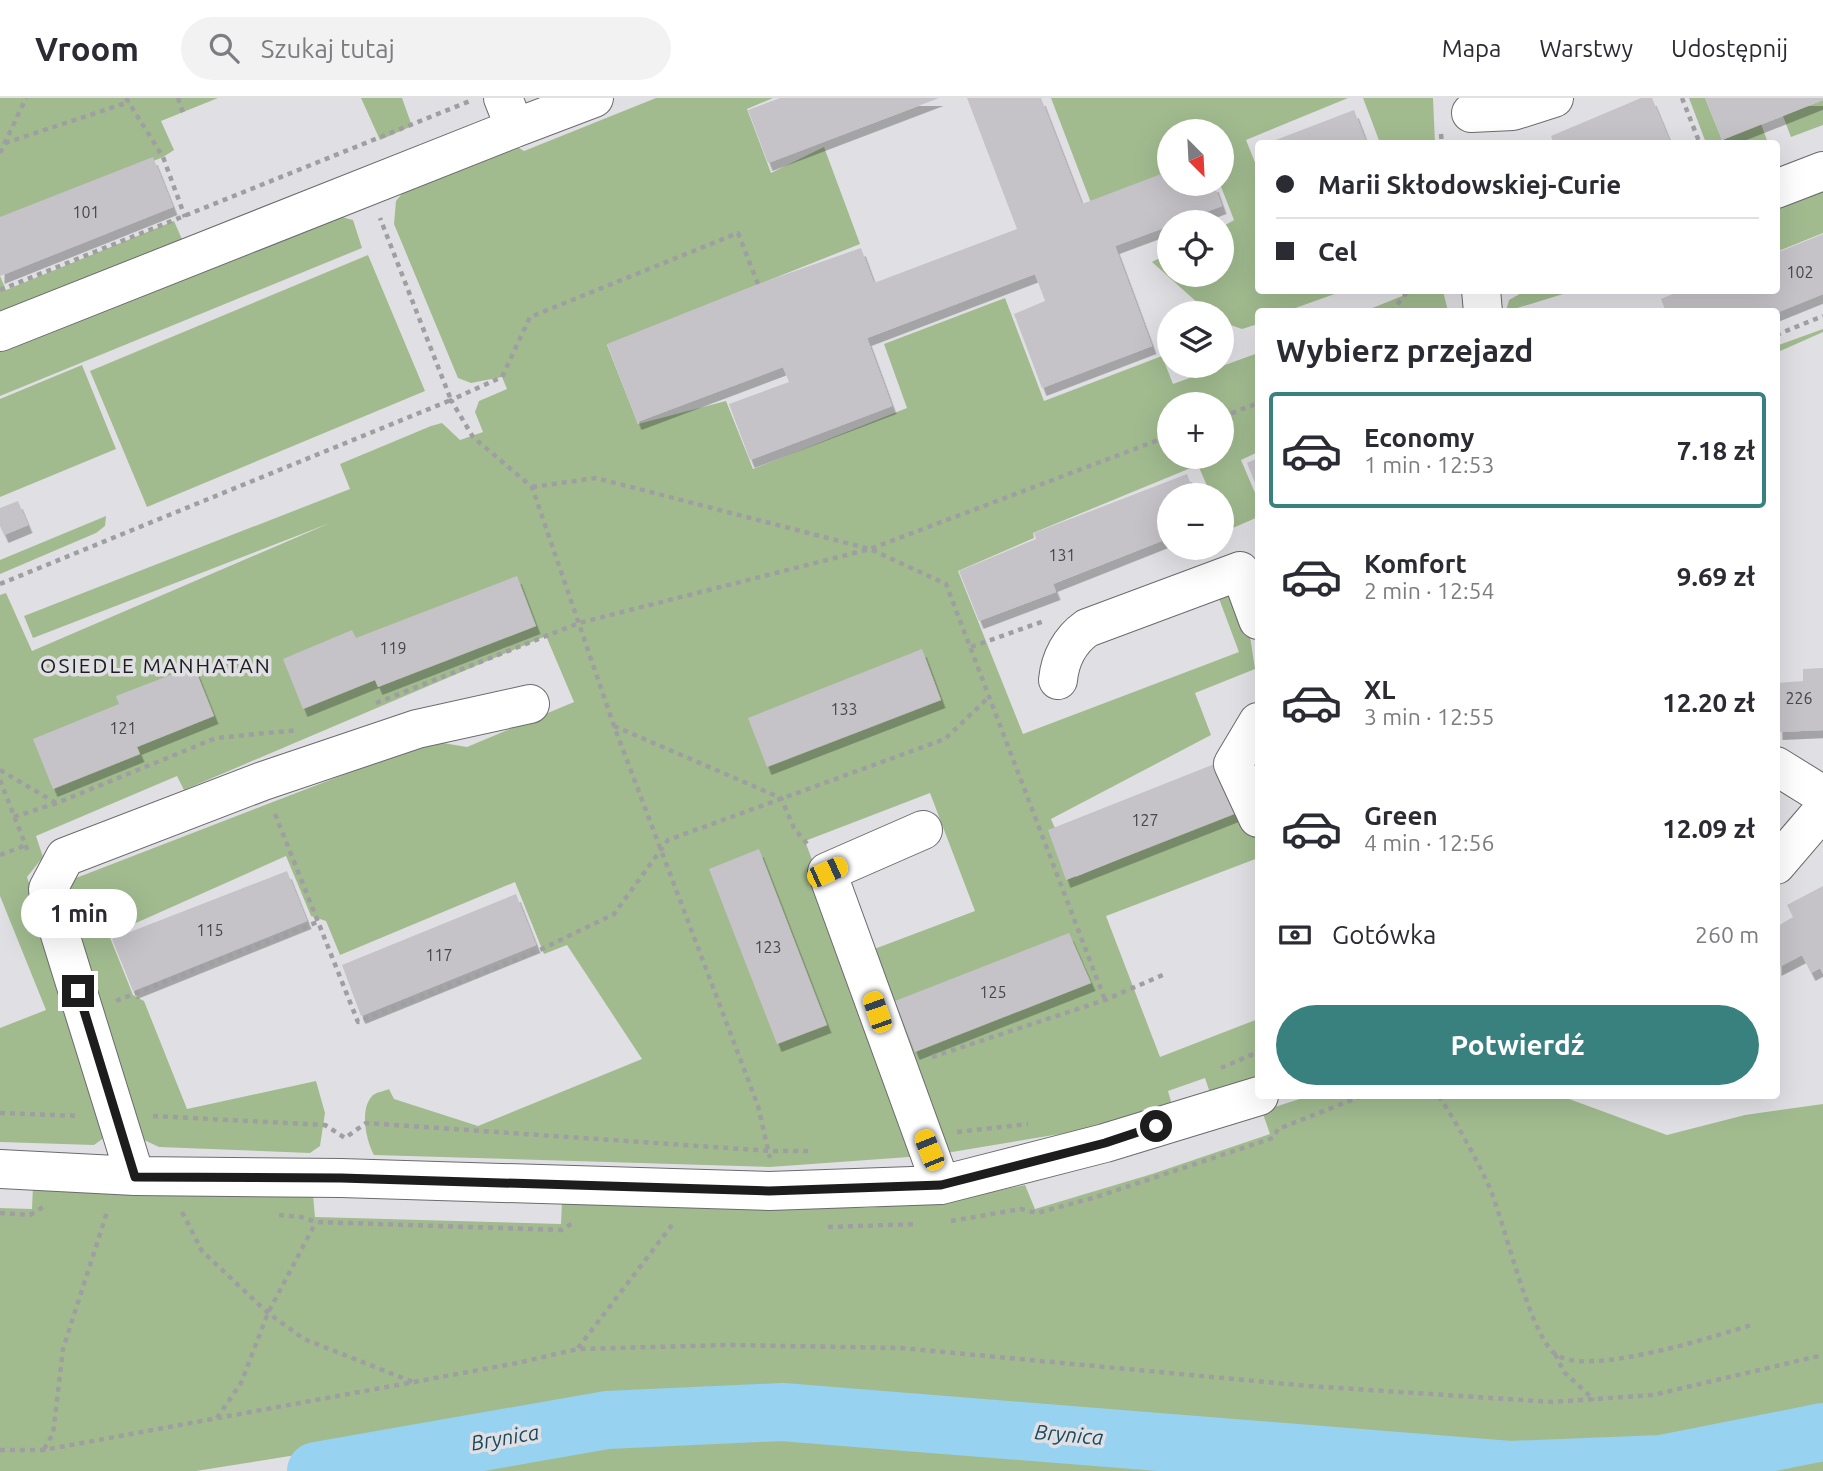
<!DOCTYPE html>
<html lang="pl">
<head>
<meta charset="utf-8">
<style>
  :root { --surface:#fff; --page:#f2f2f3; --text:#2b2b33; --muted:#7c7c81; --line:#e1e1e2; --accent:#39817f }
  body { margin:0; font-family:Ubuntu,sans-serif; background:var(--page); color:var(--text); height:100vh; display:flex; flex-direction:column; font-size:26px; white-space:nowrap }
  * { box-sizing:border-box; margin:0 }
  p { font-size:23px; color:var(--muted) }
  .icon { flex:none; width:38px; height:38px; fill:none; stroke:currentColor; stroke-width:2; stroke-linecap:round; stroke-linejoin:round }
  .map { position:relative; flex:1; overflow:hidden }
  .panel { position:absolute; left:1255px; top:210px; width:525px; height:791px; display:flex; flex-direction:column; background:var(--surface); border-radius:7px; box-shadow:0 7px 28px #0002 }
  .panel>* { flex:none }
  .top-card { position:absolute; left:1255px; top:42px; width:525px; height:154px; border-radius:7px; box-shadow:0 7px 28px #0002; display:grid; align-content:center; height:154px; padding:0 21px; background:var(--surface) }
  .needle { width:46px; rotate:156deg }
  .buttons { position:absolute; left:1157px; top:21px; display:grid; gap:14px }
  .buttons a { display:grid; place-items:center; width:77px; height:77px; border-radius:50%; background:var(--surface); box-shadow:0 7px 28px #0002; font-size:35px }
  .end { position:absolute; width:32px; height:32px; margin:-16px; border:9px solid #1d1d1e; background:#fff; box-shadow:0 0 0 4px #fff }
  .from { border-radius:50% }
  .bubble { position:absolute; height:49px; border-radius:24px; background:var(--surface); box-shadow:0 7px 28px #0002; font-size:23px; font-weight:700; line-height:49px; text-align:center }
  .car { position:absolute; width:21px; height:42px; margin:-21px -10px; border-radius:9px; box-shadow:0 0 5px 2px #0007; background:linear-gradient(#f5c518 24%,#345 0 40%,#f5c518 0 76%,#345 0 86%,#f5c518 0) }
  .top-card b { display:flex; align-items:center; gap:24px; height:66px; font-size:26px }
  .top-card b+b { border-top:2px solid var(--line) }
  .top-card i { width:18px; height:18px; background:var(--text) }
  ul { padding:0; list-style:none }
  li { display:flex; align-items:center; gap:21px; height:116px; margin:0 14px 10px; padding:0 7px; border:4px solid transparent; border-radius:7px }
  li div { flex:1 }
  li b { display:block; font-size:26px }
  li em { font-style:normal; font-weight:700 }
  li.selected { border-color:var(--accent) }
  li>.icon { width:63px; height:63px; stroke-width:1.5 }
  h2 { padding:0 21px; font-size:32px; line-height:84px }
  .pay { display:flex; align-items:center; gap:18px; height:77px; padding:0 21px; font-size:26px }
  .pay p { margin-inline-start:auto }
  .cta { display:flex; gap:14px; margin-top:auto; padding:14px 21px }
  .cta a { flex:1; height:80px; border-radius:42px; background:var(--accent); color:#fff; font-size:28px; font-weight:700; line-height:80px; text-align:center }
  header { display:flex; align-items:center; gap:42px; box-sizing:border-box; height:98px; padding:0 35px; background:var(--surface); border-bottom:2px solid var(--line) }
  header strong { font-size:33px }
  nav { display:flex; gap:38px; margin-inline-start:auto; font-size:24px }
  .search { width:490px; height:63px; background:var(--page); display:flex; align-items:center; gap:18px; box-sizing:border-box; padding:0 24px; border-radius:38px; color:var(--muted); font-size:26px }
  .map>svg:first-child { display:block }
  .green { fill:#a1bb8f; fill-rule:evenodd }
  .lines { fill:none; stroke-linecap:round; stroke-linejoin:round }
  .river { stroke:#98d2f1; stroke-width:58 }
  .building { fill:#c5c3c7; filter:url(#shadow) }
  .minor-casing { stroke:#6b6b6f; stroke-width:40 }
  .path { stroke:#9f9fa2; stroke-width:4.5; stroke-dasharray:5 5; stroke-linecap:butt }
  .minor { stroke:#fff; stroke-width:38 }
  .route { stroke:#1d1d1e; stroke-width:9 }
  .labels { text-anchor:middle; stroke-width:7; stroke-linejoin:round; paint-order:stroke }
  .number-label { font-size:16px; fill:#474648 }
  .neighbourhood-label { font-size:21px; letter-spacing:2px; fill:#1d1d1e; stroke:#e0e0e4 }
  .water-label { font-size:21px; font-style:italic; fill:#1a495e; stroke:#e0e0e4 }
</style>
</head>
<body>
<header>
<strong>Vroom</strong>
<div class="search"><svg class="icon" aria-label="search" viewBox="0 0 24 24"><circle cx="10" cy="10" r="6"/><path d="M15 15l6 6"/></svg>Szukaj tutaj</div>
<nav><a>Mapa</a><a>Warstwy</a><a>Udostępnij</a></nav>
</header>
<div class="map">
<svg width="1823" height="1373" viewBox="0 0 1823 1373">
  <defs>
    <filter id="shadow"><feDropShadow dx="4.5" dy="8" stdDeviation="0" flood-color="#0004"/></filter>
  </defs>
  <rect width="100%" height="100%" fill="#e0e0e4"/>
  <path class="green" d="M0,0H218L161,23L174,52L163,59L0,126Z
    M361,0H402L412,28L380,42Z
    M656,0H773L747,11L771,75L824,49L860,146L607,247L638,326L726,303L753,371L907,310L884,246L1005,200L1044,303L1162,258L1173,286L1258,255V354L1241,362L1258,402V419L1226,433L1222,423V397H1211L1198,367L1033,435L1034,440L958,473L1023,636L1239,554L1215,490L1244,499L1255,571L1195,595L1211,637L1051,721L1076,779L1254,705L1258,715V760L1106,818L1160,959L1258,921V979L1210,995L1205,980L1168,993L1172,1007L1102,1029L946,1055L869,853L975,813L930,695L805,743L891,972L916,1053L909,1059L770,1069L374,1057C366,1043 359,1010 373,997C377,994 385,993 389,991L394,1001L478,1028L642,961L567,847L544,856L515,784L340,857L326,823L311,818L286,758L109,837L133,897L144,903L187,1011L316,983L325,1015L320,1048L310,1055L159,1049L144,1042L65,797L76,780L431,643L467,649L574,604L546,538L184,692L177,678L36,738L43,759L27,779L101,1000L105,1039L94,1047L0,1044V930L46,912L0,798V497L6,495L32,553L330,425L33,540L24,518L350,391L340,366L431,328L442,325L460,342L483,334L475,314L479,303L507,291L502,279L471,285L458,280L394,126L396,103L414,81L511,45L524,53ZM1169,306H1222V359H1169Z
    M1051,0H1348L1246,42L1258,72V192L1343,193L1287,213L1258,214V226L1242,231L1222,224V215H1209L1152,164L1169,155V177H1222V129L1234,122L1220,86L1222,33H1169V81L1093,110Z
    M1363,0H1433L1435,45H1380Z
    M1689,0H1705L1722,42L1761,26L1768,45H1706Z
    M1823,2V27L1791,39L1783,18Z
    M1823,86V135L1776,154V105Z
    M326,115L353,122L362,150L0,298V242Z
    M174,123L188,155L0,227V178L6,192Z
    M368,157L425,293L147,409L90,273Z
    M1417,192L1443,193L1448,213H1365Z
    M1525,193V192L1573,193L1517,210V213H1506L1509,202Z
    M1823,231V234L1776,255V248Z
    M82,267L116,351L0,399V301Z
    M106,418L105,428L96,435L0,476V462Z
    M1309,998H1561L1667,1037L1745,1017L1823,1006V1309L1687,1339L1555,1352L1314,1339L887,1299L664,1298L196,1373H0V1110L32,1111L33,1087L313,1097L315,1119L561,1126L562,1103L867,1110L949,1103L1025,1087L1035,1111L1152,1076L1270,1036L1262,1013Z
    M674,1326H675L1230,1373H430Z
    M1823,1356V1373H1753L1784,1370Z"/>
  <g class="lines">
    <path class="river" d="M316,1373L607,1322L782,1314L1510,1372L1662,1366L1823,1334"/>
  </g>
  <path class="building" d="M780,0H939L768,65L748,12Z
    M967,0H1041L1082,106L1169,73V86H1214L1222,108L1179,124H1169V128L1115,148L1152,248L1042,290L1014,216L1045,203L1035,176L867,240L892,308L750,362L729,306L789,284L783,269L637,324L607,246L758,186L861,150L874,185L1017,131Z
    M1641,0H1652L1671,46H1554L1551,38Z
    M1705,0H1823V2L1722,42Z
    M1354,12L1367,46H1274L1273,43Z
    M153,59L173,109L0,178V119Z
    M1823,136V196L1776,215L1666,214L1661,201L1682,192H1776V155Z
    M1258,360V392L1247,365Z
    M1187,376L1195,397H1169V440L1053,486L1056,494L979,523L959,473L1036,441L1034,435Z
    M18,403L28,427L4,437L0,428V410Z
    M517,478L536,528L378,589L375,582L303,611L283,561L352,532L356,540Z
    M922,551L941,602L767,669L748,620Z
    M194,568L214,618L137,649L140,656L53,691L33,641L119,606L116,598Z
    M1823,570V632L1778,634L1776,585L1803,583V571Z
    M1222,663L1242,713L1066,782L1048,732Z
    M759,751L827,927L777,946L709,771Z
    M287,773L307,823L133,893L112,841Z
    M1823,788V876L1820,870L1811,875L1802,857L1777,870L1776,829L1793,819L1787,807Z
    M516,796L536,847L361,918L342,867Z
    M1069,835L1091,885L915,954L895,903Z"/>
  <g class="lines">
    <defs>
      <path id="minor" d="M1471,15L1513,13L1554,0
        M515,30L594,0
        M1776,91L1823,73
        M1481,192L1483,214
        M0,234L515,30L503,0
        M1058,582C1060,561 1070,542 1087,530L1240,473L1258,522
        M1258,624L1233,666L1258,720
        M1776,668L1823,697
        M923,732L827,774L941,1087
        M1776,767L1823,712
        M0,1071L135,1078L341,1080L769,1093L941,1087L1105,1045L1259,998
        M135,1078L49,801L48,791L65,759L263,683L417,631L530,606"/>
    </defs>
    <use href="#minor" class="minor-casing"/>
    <path class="path" d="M126,0L163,59L185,119
      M178,0L183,15
      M1682,0L1700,46
      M1441,36L1442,46
      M5,45L129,4
      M0,55L26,0
      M758,186L738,135L530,219L502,279L451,302L473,339L532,389L614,628L758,1008L770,1060
      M0,192L470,3
      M1391,214L1409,192
      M1776,237L1823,218
      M1222,319L1258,305
      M532,389L596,380L870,451L946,486L1105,902
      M0,486L451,302L380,120
      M971,549L1044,523
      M376,605L579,525L870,451L1169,338
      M614,628L781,700L794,730L808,747
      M0,672L56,705
      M0,682L29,756
      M275,716L358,924L542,851L614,816L668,742L945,641L990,598
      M14,719L57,705L216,640L298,632
      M0,757L24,748
      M116,903L320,823
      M932,959L1105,902L1165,876
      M1221,970L1258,954
      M1439,998C1457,1026 1474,1056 1488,1086C1505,1124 1528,1232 1554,1255C1584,1281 1715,1238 1751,1227
      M0,1015L80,1018
      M153,1018L325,1027L345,1040L366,1025L771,1053H810
      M957,1034L1028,1026
      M182,1114L202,1153L268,1215L304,1241L413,1284
      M0,1115L30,1117L43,1109
      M279,1117L301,1119L316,1124L561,1132L575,1124
      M951,1123L1021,1111L1037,1115L1093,1100L1273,1040L1278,1031L1362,998
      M828,1129L917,1126
      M578,1250L672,1127
      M1555,1256L1564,1274L1594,1302
      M217,1320L241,1285L268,1215L316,1124
      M44,1351L53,1336L63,1251L108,1111
      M0,1352H44L71,1347L517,1265L578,1251L729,1247L901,1250L1309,1288L1552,1304L1653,1297L1823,1257"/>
    <use href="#minor" class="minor"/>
  </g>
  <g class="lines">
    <path class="route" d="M78,893L135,1079L341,1080L769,1093L941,1087L1105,1045L1156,1028"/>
  </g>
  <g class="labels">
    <g class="number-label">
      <text x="86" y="120">101</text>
      <text x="1800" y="180">102</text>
      <text x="1062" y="463">131</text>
      <text x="393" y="556">119</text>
      <text x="1799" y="606">226</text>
      <text x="844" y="617">133</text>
      <text x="123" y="636">121</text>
      <text x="1145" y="728">127</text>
      <text x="210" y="838">115</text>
      <text x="768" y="855">123</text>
      <text x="439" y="863">117</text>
      <text x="993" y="900">125</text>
    </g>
    <g class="neighbourhood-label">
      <text x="156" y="575">OSIEDLE MANHATAN</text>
    </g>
    <g class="water-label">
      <text transform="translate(1069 1337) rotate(5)" y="7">Brynica</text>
      <text transform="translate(505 1340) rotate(-10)" y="7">Brynica</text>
    </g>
  </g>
</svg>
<div class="buttons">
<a><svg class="needle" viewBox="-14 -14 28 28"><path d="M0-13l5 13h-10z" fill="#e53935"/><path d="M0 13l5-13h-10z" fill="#7c7c81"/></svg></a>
<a><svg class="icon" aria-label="locate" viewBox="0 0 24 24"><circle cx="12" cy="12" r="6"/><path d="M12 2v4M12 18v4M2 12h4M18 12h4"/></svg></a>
<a><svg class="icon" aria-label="layers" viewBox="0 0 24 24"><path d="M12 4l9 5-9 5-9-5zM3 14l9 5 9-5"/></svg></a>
<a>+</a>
<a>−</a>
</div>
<i class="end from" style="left:1156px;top:1028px"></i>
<i class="end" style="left:78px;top:893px"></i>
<div class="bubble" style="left:21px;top:791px;width:116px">1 min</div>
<i class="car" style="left:827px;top:774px;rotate:66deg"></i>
<i class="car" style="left:877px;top:914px;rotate:341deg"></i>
<i class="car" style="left:929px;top:1052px;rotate:338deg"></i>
<div class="top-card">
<b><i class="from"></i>Marii Skłodowskiej-Curie</b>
<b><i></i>Cel</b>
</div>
<section class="panel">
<h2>Wybierz przejazd</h2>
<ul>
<li class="selected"><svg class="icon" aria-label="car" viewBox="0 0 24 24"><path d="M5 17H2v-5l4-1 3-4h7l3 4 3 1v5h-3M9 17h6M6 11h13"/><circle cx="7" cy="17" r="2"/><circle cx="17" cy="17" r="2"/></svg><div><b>Economy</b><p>1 min · 12:53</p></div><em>7.18 zł</em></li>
<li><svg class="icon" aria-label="car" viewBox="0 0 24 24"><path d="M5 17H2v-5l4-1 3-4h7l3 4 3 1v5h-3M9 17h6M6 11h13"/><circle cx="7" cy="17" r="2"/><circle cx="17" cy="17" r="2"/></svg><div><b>Komfort</b><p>2 min · 12:54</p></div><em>9.69 zł</em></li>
<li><svg class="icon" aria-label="car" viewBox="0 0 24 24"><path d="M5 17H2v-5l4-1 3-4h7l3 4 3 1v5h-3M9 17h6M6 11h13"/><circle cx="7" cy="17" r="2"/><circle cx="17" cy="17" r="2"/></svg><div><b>XL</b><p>3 min · 12:55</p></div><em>12.20 zł</em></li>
<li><svg class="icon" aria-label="car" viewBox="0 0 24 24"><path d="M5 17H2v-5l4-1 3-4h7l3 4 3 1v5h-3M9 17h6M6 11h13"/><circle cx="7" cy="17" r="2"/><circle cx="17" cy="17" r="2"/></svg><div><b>Green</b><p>4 min · 12:56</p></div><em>12.09 zł</em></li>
</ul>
<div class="pay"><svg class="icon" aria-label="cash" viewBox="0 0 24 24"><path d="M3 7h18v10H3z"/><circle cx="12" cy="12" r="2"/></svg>Gotówka<p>260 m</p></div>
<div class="cta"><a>Potwierdź</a></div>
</section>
</div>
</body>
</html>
